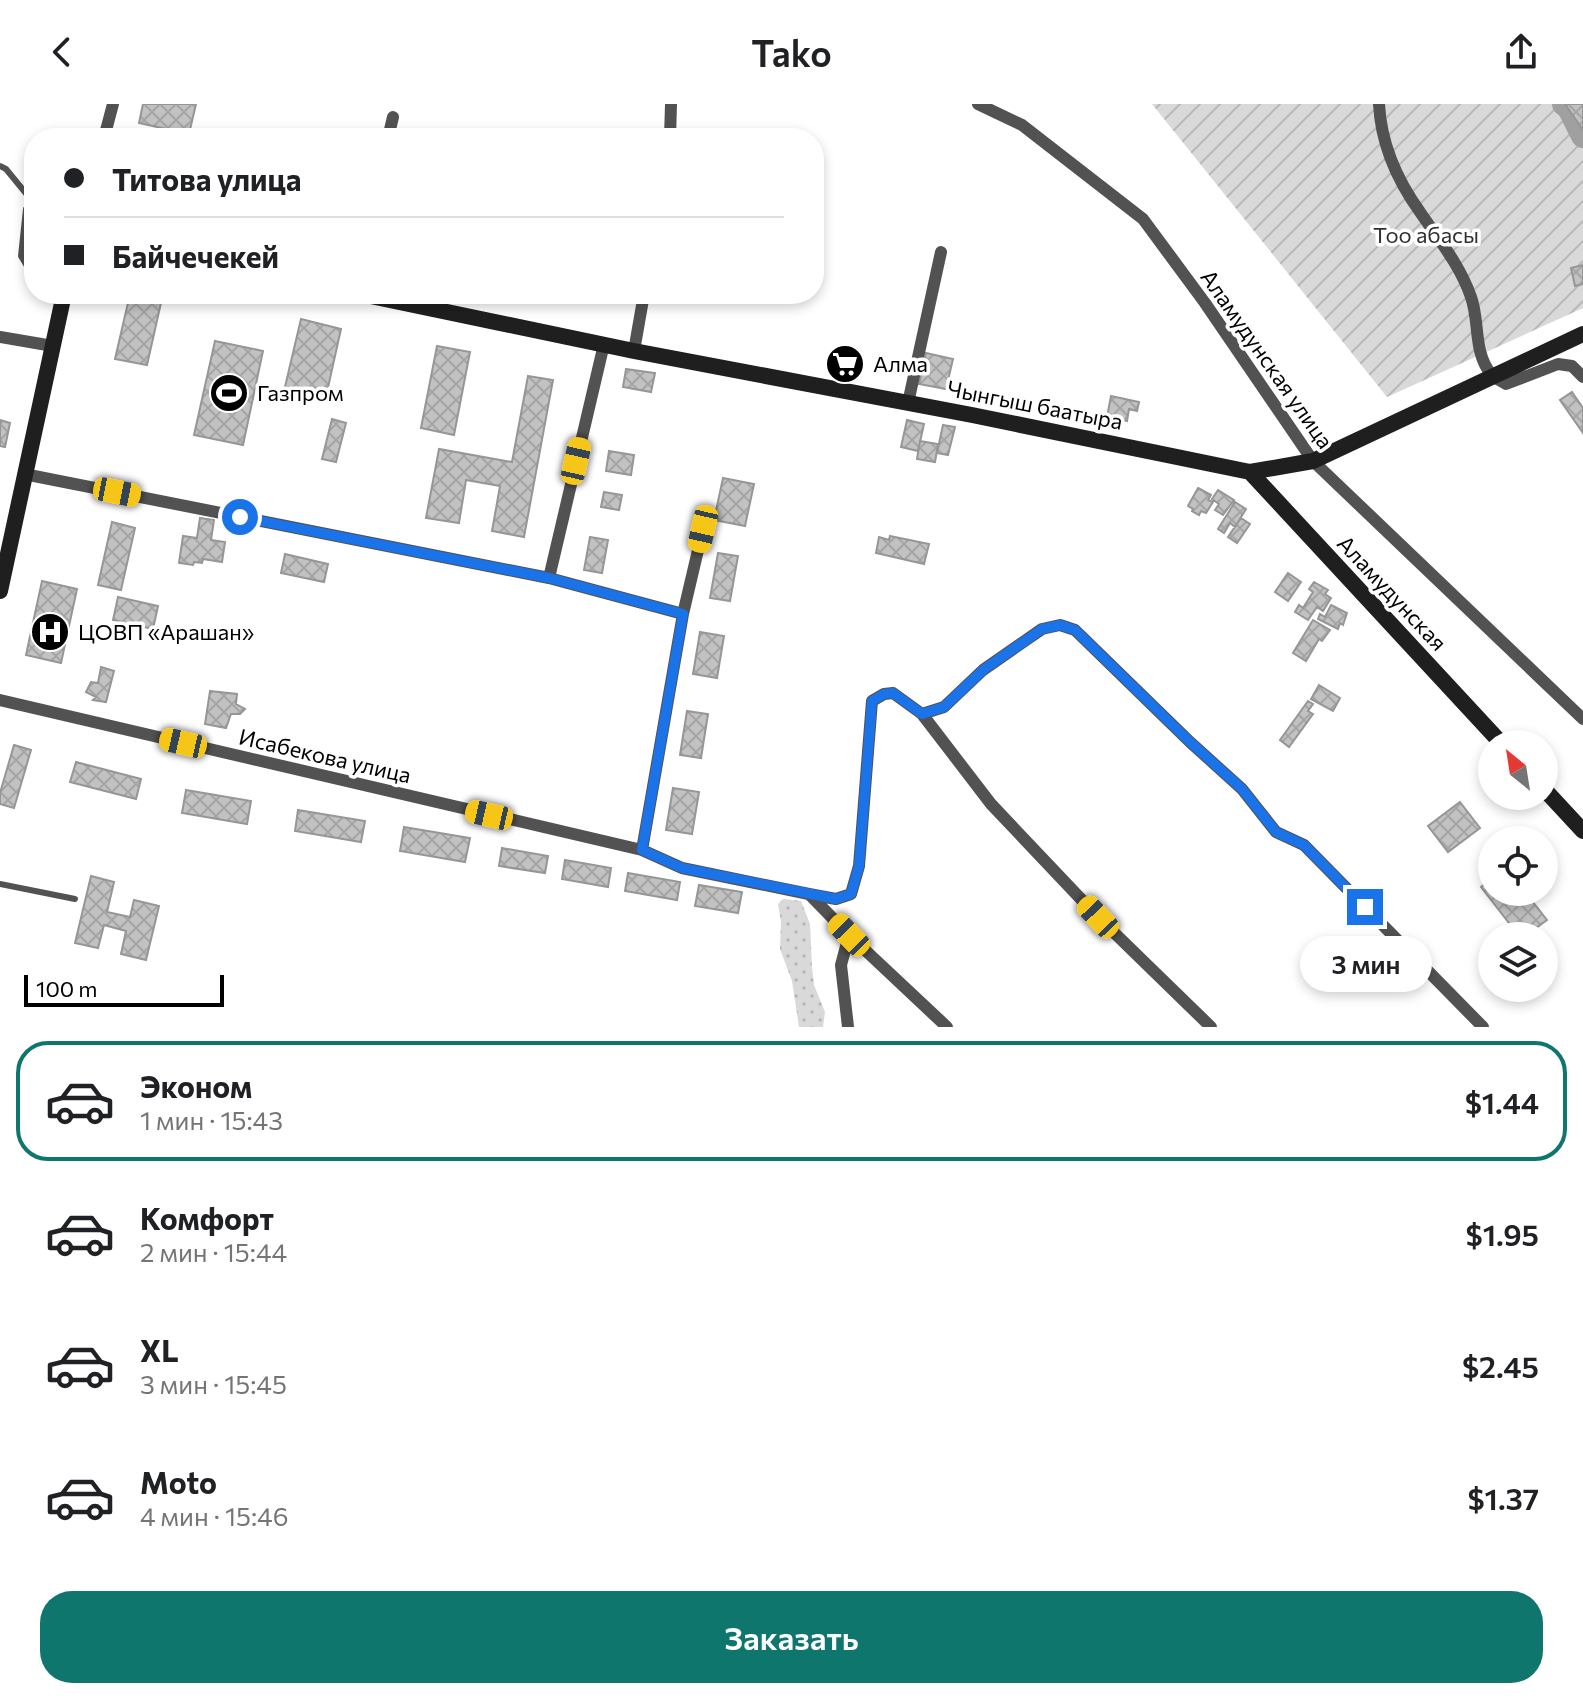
<!DOCTYPE html>
<html lang="ru">
<head>
<meta charset="utf-8">
<style>
  :root { --surface:#fff; --page:#f6f6f6; --text:#202124; --muted:#757577; --line:#e0e0e0; --accent:#0f766e }
  body { margin:0; font-family:Commissioner,sans-serif; background:var(--page); color:var(--text); height:100vh; display:flex; flex-direction:column; font-size:30px; white-space:nowrap }
  * { box-sizing:border-box; margin:0 }
  p { font-size:26px; color:var(--muted) }
  .icon { flex:none; width:44px; height:44px; fill:none; stroke:currentColor; stroke-width:2; stroke-linecap:round; stroke-linejoin:round }
  .map { position:relative; height:923px; overflow:hidden }
  .side { display:flex; flex-direction:column; background:var(--surface); flex:1 }
  .side>* { flex:none }
  .guide { position:absolute; left:24px; top:24px; width:800px; height:176px; border-radius:32px; box-shadow:0 4px 12px #0003; display:grid; align-content:center; height:176px; padding:0 40px; background:var(--surface) }
  .needle { width:52px; rotate:330deg }
  .buttons { position:absolute; left:1478px; top:626px; display:grid; gap:16px }
  .buttons a { display:grid; place-items:center; width:80px; height:80px; border-radius:50%; background:var(--surface); box-shadow:0 4px 12px #0003; font-size:40px }
  .scale { position:absolute; left:24px; bottom:20px; width:200px; box-sizing:border-box; padding-left:8px; border:4px solid #000; border-top:0; font-size:22px; line-height:28px; white-space:nowrap; color:#000; -webkit-text-stroke:6px #fff; paint-order:stroke }
  .end { position:absolute; width:36px; height:36px; margin:-18px; border:10px solid #1a73e8; background:#fff; box-shadow:0 0 0 4px #fff }
  .from { border-radius:50% }
  .bubble { position:absolute; height:56px; border-radius:28px; background:var(--surface); box-shadow:0 4px 12px #0003; font-size:26px; font-weight:600; line-height:56px; text-align:center }
  .car { position:absolute; width:24px; height:48px; margin:-24px -12px; border-radius:10px; box-shadow:0 0 6px 2px #0007; background:linear-gradient(#f5c518 24%,#345 0 40%,#f5c518 0 76%,#345 0 86%,#f5c518 0) }
  .guide b { display:flex; align-items:center; gap:28px; height:76px; font-size:30px }
  .guide b+b { border-top:2px solid var(--line) }
  .guide i { width:20px; height:20px; background:var(--text) }
  ul { padding:14px 0 0; list-style:none }
  li { display:flex; align-items:center; gap:24px; height:120px; margin:0 16px 12px; padding:0 24px; border:4px solid transparent; border-radius:32px }
  li div { flex:1 }
  li b { display:block; font-size:30px }
  li em { font-style:normal; font-weight:600 }
  li.on { border-color:var(--accent) }
  li>.icon { width:72px; height:72px; stroke-width:1.5 }
  .primary-button { display:flex; gap:16px; margin-top:auto; padding:16px 40px }
  .primary-button a { flex:1; height:92px; border-radius:32px; background:var(--accent); color:#fff; font-size:32px; font-weight:600; line-height:92px; text-align:center }
  header { display:flex; justify-content:space-between; align-items:center; height:104px; padding:0 40px; background:var(--surface); font-size:36px; font-weight:600 }
  .map>svg:first-child { display:block }
  .park { fill:url(#park-dots) }
  .garden { fill:url(#garden-furrows) }
  .lines { fill:none; stroke-linecap:round; stroke-linejoin:round }
  .river { stroke:#a0a0a0; stroke-width:24 }
  .building { fill:url(#building-cross-hatch); stroke:#969696; stroke-width:2 }
  .lane { stroke:#525252; stroke-width:6 }
  .street { stroke:#525252; stroke-width:12 }
  .secondary { stroke:#1f1f1f; stroke-width:16 }
  .route { stroke:#1a73e8; stroke-width:10 }
  .labels { text-anchor:middle; stroke-width:7; stroke-linejoin:round; paint-order:stroke }
  .park-label { font-size:22px; fill:#303030; stroke:#fff }
  .street-label { font-size:22px; fill:#000; stroke:#fff }
  .poi-label { font-size:22px; fill:#000; stroke:#fff; text-anchor:start }
</style>
</head>
<body>
<header><svg class="icon" aria-label="back" viewBox="0 0 24 24"><path d="M15 5l-7 7 7 7"/></svg>Tako<svg class="icon" aria-label="share" viewBox="0 0 24 24"><path d="M12 15V3M7 8l5-5 5 5M5 13v7h14v-7"/></svg></header>
<div class="map">
<svg width="1583" height="923" viewBox="0 0 1583 923">
  <defs>
    <pattern id="park-dots" width="8" height="8" patternUnits="userSpaceOnUse" patternTransform="scale(2)"><rect width="8" height="8" fill="#d9d9d9"/><path d="M2 2h.1M6 6h.1" fill="none" stroke="#b8b8b8" stroke-width="1.8" stroke-linecap="round"/></pattern>
    <pattern id="garden-furrows" width="10" height="10" patternUnits="userSpaceOnUse" patternTransform="scale(2)"><rect width="10" height="10" fill="#d9d9d9"/><path d="M-1 1l2-2M0 10L10 0M9 11l2-2" fill="none" stroke="#b8b8b8"/></pattern>
    <pattern id="building-cross-hatch" width="8" height="8" patternUnits="userSpaceOnUse" patternTransform="scale(2)"><rect width="8" height="8" fill="#c2c2c2"/><path d="M0 0l8 8M0 8l8-8" fill="none" stroke="#a5a5a5"/></pattern>
  </defs>
  <rect width="100%" height="100%" fill="#fff"/>
  <path class="park" d="M783,795L801,797L810,820L812,863L814,881L825,908L823,923H799L792,877L780,845L781,818L778,800Z"/>
  <path class="garden" d="M1152,0H1583V204L1387,293Z"/>
  <g class="lines">
    <path class="river" d="M1564,0L1569,4L1583,32"/>
  </g>
  <path class="building" d="M143,0H196L189,30L139,19Z
    M1565,0H1583V26Z
    M1583,161V180L1575,182L1571,164Z
    M130,190H163L147,261L115,255Z
    M301,215L341,225L325,297L284,287Z
    M215,237L263,247L243,341L194,331Z
    M437,242L470,248L454,331L421,324Z
    M926,249L953,255L946,285L919,280Z
    M626,265L655,269L651,288L623,283Z
    M528,272L553,276L524,433L492,427L500,382L466,376L459,419L426,414L439,345L512,358Z
    M1572,288L1583,304V329L1560,296Z
    M1111,292L1139,298L1137,307L1129,305L1127,317L1107,313Z
    M332,315L346,319L336,358L322,355Z
    M0,316L10,319L5,343L0,342Z
    M907,316L924,320L918,347L901,343Z
    M943,321L955,323L948,351L937,349Z
    M920,337L938,340L935,358L917,355Z
    M609,347L634,351L631,371L606,367Z
    M723,374L754,380L745,422L714,416Z
    M1198,384L1211,391L1208,396L1213,398L1206,409L1201,407L1199,411L1192,407L1193,405L1188,402Z
    M1218,386L1234,396L1223,411L1215,406L1219,400L1212,395Z
    M604,388L622,391L619,406L601,403Z
    M1235,398L1246,405L1235,423L1230,419L1224,429L1218,425Z
    M200,414L214,416L211,436L225,438L222,458L203,455L202,459L194,458L193,461L179,459L183,432L197,434Z
    M1241,414L1250,420L1237,439L1228,433Z
    M112,418L135,424L121,486L98,481Z
    M890,432L929,440L924,460L876,449L879,433L889,436Z
    M590,433L608,436L602,469L584,466Z
    M718,449L738,452L730,497L710,494Z
    M285,450L328,460L324,478L281,469Z
    M1288,469L1301,478L1288,497L1275,488Z
    M42,477L77,485L61,559L26,551Z
    M1314,478L1328,486L1325,490L1331,494L1323,507L1317,503L1308,516L1295,508L1299,501L1303,504L1313,488L1309,485Z
    M118,493L158,502L153,525L113,516Z
    M1331,501L1347,509L1343,521L1340,519L1338,525L1318,515L1320,510L1325,513Z
    M1313,516L1330,526L1322,537L1319,535L1306,557L1293,549Z
    M700,528L724,532L717,574L693,570Z
    M101,563L114,567L106,598L93,596L96,593L86,588L91,578L98,579Z
    M1319,581L1340,594L1333,607L1311,595Z
    M210,587L237,590L236,600L245,605L240,610H231L226,624L205,620Z
    M1308,597L1313,600L1308,607L1313,610L1289,643L1280,636Z
    M687,607L708,610L701,654L680,651Z
    M14,641L31,646L14,704L0,700V689Z
    M76,658L141,675L136,695L70,678Z
    M673,684L699,688L692,730L666,726Z
    M186,686L251,697L247,720L182,709Z
    M1460,698L1480,724L1448,748L1428,722Z
    M298,706L365,717L361,738L295,727Z
    M404,723L470,734L465,758L400,747Z
    M502,744L548,752L545,769L499,762Z
    M565,756L611,764L608,783L562,775Z
    M628,769L680,778L677,796L625,787Z
    M91,772L114,778L107,808L130,813L134,796L159,802L146,856L121,850L126,827L104,821L98,844L75,839Z
    M1492,774V788H1525L1547,816L1525,832H1519L1481,783Z
    M699,781L742,788L738,809L695,802Z"/>
  <g class="lines">
    <path class="lane" d="M0,62L6,65L33,98
      M34,98L26,105L21,152L30,167L34,169
      M0,780L75,795"/>
    <path class="street" d="M978,0L1022,21L1143,115L1205,199L1313,357L1583,615
      M1379,0C1381,40 1397,76 1420,108C1439,136 1460,161 1471,193C1480,218 1473,248 1491,270C1495,275 1502,277 1506,280L1558,260L1572,262L1583,273
      M104,34L113,0
      M388,34L393,13
      M670,34L671,0
      M0,233L53,242
      M634,247L644,190
      M908,299L941,148
      M24,370L549,474L683,510
      M549,474L604,240
      M0,596L642,746L682,764L809,790L849,831L841,861L848,923
      M922,610L944,603L983,566L1042,525L1060,521L1075,526L1190,638L1242,685L1276,728L1304,741L1483,923
      M642,746L683,510L703,425
      M809,790L836,795L851,790L859,762L872,597L884,590L893,589L922,610L991,700L1098,813L1211,923
      M849,831L947,923"/>
    <path class="secondary" d="M361,190L634,247L972,311L1250,368L1313,357L1583,230
      M1250,368L1502,640
      M0,487L64,190
      M1544,685L1583,727"/>
  </g>
  <g class="lines">
    <path class="route" d="M240,413L549,474L683,510L642,746L682,764L836,795L851,790L859,762L872,597L884,590L893,589L922,610L944,603L983,566L1042,525L1060,521L1075,526L1190,638L1242,685L1276,728L1304,741L1365,803"/>
  </g>
  <defs>
    <symbol id="supermarket-disc" viewBox="-11 -11 22 22"><circle r="9.5" fill="#000" stroke="#fff"/><path d="M-6-5.5h2.5l.6 2H6L4.5 2H-2.5L-4.4-4H-6ZM-1.5 3.2a1.3 1.3 0 1 0 .1 0ZM3 3.2a1.3 1.3 0 1 0 .1 0Z" fill="#fff"/></symbol>
    <symbol id="stadium-disc" viewBox="-11 -11 22 22"><circle r="9.5" fill="#000" stroke="#fff"/><path d="M0-5a6.5 5 0 1 0 0 10a6.5 5 0 1 0 0-10ZM-3.5-1.8h7v3.6h-7Z" fill="#fff"/></symbol>
    <symbol id="hospital-disc" viewBox="-11 -11 22 22"><circle r="9.5" fill="#000" stroke="#fff"/><path d="M-5-5h3v3.5h4V-5h3V5h-3V1.5h-4V5h-3Z" fill="#fff"/></symbol>
  </defs>
  <g fill-rule="evenodd">
    <use href="#supermarket-disc" x="823" y="238" width="44" height="44"/>
    <use href="#stadium-disc" x="207" y="267" width="44" height="44"/>
    <use href="#hospital-disc" x="28" y="506" width="44" height="44"/>
  </g>
  <g class="labels">
    <g class="park-label">
      <text x="1426" y="139">Тоо абасы</text>
    </g>
    <g class="street-label">
      <text transform="translate(1267 255) rotate(55)" y="8">Аламудунская улица</text>
      <text transform="translate(1035 301) rotate(11)" y="8">Чынгыш баатыра</text>
      <text transform="translate(1392 489) rotate(47)" y="8">Аламудунская</text>
      <text transform="translate(325 652) rotate(13)" y="8">Исабекова улица</text>
    </g>
    <g class="poi-label">
      <text x="873" y="268">Алма</text>
      <text x="257" y="297">Газпром</text>
      <text x="78" y="536">ЦОВП «Арашан»</text>
    </g>
  </g>
</svg>
<div class="buttons">
<a><svg class="needle" viewBox="-14 -14 28 28"><path d="M0-13l5 13h-10z" fill="#e53935"/><path d="M0 13l5-13h-10z" fill="#757577"/></svg></a>
<a><svg class="icon" aria-label="locate" viewBox="0 0 24 24"><circle cx="12" cy="12" r="6"/><path d="M12 2v4M12 18v4M2 12h4M18 12h4"/></svg></a>
<a><svg class="icon" aria-label="layers" viewBox="0 0 24 24"><path d="M12 4l9 5-9 5-9-5zM3 14l9 5 9-5"/></svg></a>
</div>
<div class="scale">100 m</div>
<i class="end from" style="left:240px;top:413px"></i>
<i class="end" style="left:1365px;top:803px"></i>
<div class="bubble" style="left:1300px;top:832px;width:132px">3 мин</div>
<i class="car" style="left:576px;top:357px;rotate:13deg"></i>
<i class="car" style="left:117px;top:388px;rotate:101deg"></i>
<i class="car" style="left:703px;top:425px;rotate:193deg"></i>
<i class="car" style="left:183px;top:639px;rotate:283deg"></i>
<i class="car" style="left:489px;top:711px;rotate:283deg"></i>
<i class="car" style="left:1098px;top:813px;rotate:317deg"></i>
<i class="car" style="left:849px;top:831px;rotate:316deg"></i>
<div class="guide">
<b><i class="from"></i>Титова улица</b>
<b><i></i>Байчечекей</b>
</div>
</div>
<section class="side">
<ul>
<li class="on"><svg class="icon" aria-label="car" viewBox="0 0 24 24"><path d="M5 17H2v-5l4-1 3-4h7l3 4 3 1v5h-3M9 17h6M6 11h13"/><circle cx="7" cy="17" r="2"/><circle cx="17" cy="17" r="2"/></svg><div><b>Эконом</b><p>1 мин · 15:43</p></div><em>$1.44</em></li>
<li><svg class="icon" aria-label="car" viewBox="0 0 24 24"><path d="M5 17H2v-5l4-1 3-4h7l3 4 3 1v5h-3M9 17h6M6 11h13"/><circle cx="7" cy="17" r="2"/><circle cx="17" cy="17" r="2"/></svg><div><b>Комфорт</b><p>2 мин · 15:44</p></div><em>$1.95</em></li>
<li><svg class="icon" aria-label="car" viewBox="0 0 24 24"><path d="M5 17H2v-5l4-1 3-4h7l3 4 3 1v5h-3M9 17h6M6 11h13"/><circle cx="7" cy="17" r="2"/><circle cx="17" cy="17" r="2"/></svg><div><b>XL</b><p>3 мин · 15:45</p></div><em>$2.45</em></li>
<li><svg class="icon" aria-label="car" viewBox="0 0 24 24"><path d="M5 17H2v-5l4-1 3-4h7l3 4 3 1v5h-3M9 17h6M6 11h13"/><circle cx="7" cy="17" r="2"/><circle cx="17" cy="17" r="2"/></svg><div><b>Moto</b><p>4 мин · 15:46</p></div><em>$1.37</em></li>
</ul>
<div class="primary-button"><a>Заказать</a></div>
</section>
</body>
</html>
